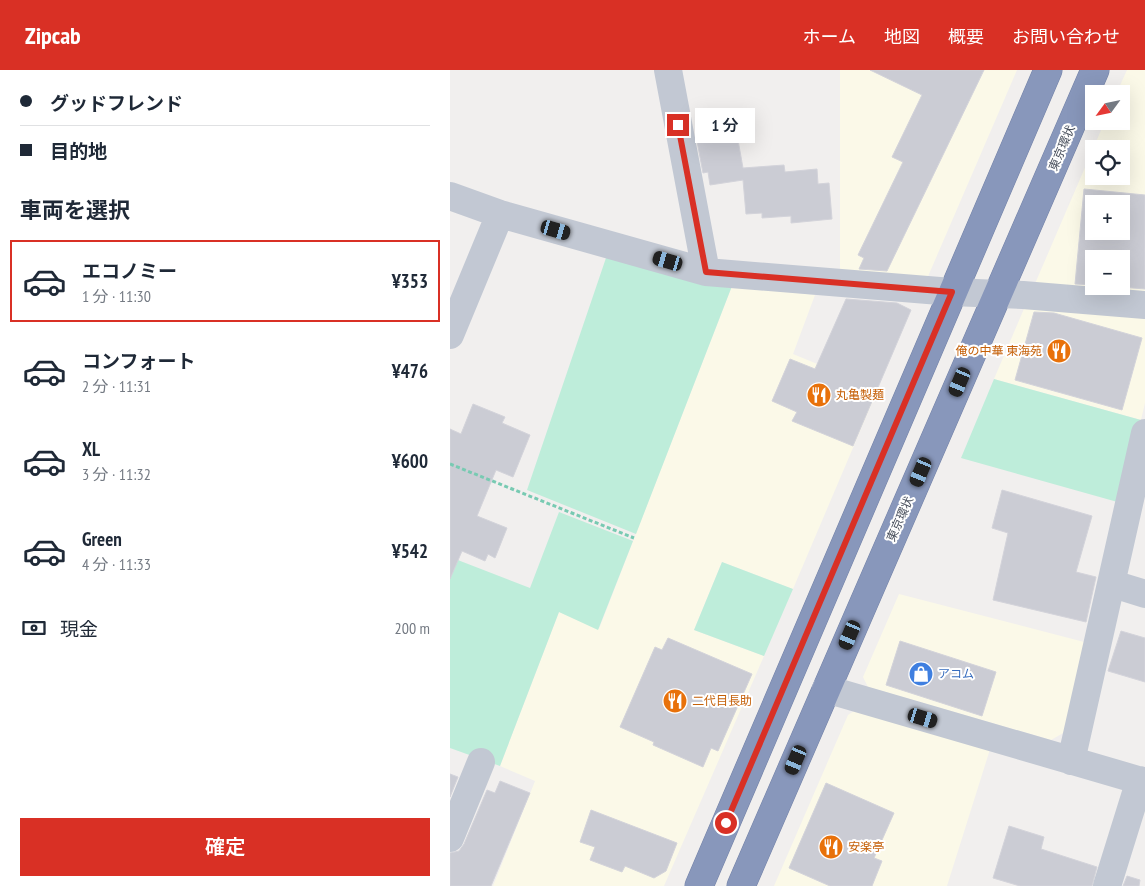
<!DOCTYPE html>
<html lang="ja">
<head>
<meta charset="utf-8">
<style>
  :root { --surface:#fff; --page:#f2f2f3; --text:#1f2937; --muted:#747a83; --line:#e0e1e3; --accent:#d93025 }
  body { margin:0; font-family:"PT Sans Narrow","Noto Sans JP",sans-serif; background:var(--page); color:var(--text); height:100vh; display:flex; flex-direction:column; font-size:19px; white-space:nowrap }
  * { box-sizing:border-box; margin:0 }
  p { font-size:16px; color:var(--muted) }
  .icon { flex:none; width:28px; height:28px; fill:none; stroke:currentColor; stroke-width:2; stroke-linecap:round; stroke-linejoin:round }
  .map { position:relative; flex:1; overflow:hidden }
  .sheet { display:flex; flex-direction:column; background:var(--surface); width:450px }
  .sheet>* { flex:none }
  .guide { display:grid; align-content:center; height:110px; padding:0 20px; background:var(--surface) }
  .needle { width:32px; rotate:237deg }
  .fabs { position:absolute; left:635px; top:15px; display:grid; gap:10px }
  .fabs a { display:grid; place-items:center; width:45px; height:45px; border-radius:0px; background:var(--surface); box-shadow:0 5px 20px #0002; font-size:25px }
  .end { position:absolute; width:22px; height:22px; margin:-11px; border:6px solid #d93025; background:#fff; box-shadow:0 0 0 2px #fff }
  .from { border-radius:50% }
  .bubble { position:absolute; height:35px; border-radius:0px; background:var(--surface); box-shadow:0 5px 20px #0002; font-size:16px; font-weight:600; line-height:35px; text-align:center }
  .car { position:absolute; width:15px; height:30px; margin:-15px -8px; border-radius:6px; box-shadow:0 0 4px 1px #0007; background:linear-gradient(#222 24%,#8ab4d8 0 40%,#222 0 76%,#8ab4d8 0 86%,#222 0) }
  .guide b { display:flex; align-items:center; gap:18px; height:48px; font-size:19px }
  .guide b+b { border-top:1px solid var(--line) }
  .guide i { width:12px; height:12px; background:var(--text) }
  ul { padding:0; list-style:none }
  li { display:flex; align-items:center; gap:15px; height:82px; margin:0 10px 8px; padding:0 10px; border:2px solid transparent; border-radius:0px }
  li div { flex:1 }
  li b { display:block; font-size:19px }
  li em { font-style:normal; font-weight:600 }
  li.current { border-color:var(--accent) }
  li>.icon { width:45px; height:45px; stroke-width:1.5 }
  h2 { padding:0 20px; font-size:22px; line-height:60px }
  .pay { display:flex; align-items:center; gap:12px; height:55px; padding:0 20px; font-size:19px }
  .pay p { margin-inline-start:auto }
  .action { display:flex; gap:10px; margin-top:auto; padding:10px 20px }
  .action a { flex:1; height:58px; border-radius:0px; background:var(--accent); color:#fff; font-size:20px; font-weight:600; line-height:58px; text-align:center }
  header { display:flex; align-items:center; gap:30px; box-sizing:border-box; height:70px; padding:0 25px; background:var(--accent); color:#fff }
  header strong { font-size:24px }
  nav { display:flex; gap:28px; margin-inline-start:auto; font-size:18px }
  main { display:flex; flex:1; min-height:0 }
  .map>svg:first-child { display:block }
  .commercial { fill:#fbf9e8; fill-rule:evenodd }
  .green { fill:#beedda }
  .building { fill:#cbccd4; stroke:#d3d3da; fill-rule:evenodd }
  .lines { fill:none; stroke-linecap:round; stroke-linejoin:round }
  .highway-casing { stroke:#7382a7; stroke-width:29 }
  .path { stroke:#78cab2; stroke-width:3; stroke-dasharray:4 2.5; stroke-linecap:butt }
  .minor { stroke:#c2c8d3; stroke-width:28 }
  .highway { stroke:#8897bb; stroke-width:28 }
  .route { stroke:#d93025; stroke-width:6 }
  .labels { text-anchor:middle; stroke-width:4; stroke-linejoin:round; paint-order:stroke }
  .street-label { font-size:12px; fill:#474e5b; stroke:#fff }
  .food-label { font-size:12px; fill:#c56008; stroke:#fff; text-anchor:start }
  .shop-label { font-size:12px; fill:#366cbe; stroke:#fff; text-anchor:start }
</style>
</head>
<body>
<header>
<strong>Zipcab</strong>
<nav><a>ホーム</a><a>地図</a><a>概要</a><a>お問い合わせ</a></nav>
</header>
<main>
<section class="sheet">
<div class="guide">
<b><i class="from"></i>グッドフレンド</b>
<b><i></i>目的地</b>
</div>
<h2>車両を選択</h2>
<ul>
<li class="current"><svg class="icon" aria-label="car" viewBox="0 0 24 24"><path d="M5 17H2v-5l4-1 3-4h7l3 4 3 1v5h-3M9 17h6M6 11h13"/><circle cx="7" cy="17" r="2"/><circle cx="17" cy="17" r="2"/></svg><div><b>エコノミー</b><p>1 分 · 11:30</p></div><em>¥353</em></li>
<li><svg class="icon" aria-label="car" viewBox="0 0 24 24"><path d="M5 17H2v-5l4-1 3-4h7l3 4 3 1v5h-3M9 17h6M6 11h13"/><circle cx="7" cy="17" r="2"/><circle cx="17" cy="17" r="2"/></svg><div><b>コンフォート</b><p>2 分 · 11:31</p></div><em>¥476</em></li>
<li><svg class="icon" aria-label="car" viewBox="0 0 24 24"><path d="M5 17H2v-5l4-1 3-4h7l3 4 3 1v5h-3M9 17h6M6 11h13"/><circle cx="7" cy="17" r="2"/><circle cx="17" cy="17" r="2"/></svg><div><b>XL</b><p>3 分 · 11:32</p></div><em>¥600</em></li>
<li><svg class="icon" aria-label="car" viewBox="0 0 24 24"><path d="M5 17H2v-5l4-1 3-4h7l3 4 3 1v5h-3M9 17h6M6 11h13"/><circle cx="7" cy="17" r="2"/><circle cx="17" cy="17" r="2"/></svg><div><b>Green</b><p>4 分 · 11:33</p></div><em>¥542</em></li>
</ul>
<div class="pay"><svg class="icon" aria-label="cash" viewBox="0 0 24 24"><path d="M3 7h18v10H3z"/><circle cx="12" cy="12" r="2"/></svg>現金<p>200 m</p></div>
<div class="action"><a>確定</a></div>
</section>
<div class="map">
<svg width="695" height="816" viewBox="0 0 695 816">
  <rect width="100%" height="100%" fill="#f1efee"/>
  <path class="commercial" d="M390,0H567L476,211L390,202Z
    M677,0H695V225L584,216L655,51H671V24H666ZM644,79H671V106H644ZM644,134H671V161H644ZM644,189H671V216H644Z
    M282,216L365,225L343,284L428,319L343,519L272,492L244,560L314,586L214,816H43L85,711L50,696L109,542L149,559Z
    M576,234L695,246V333L691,350L544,309Z
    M449,524L638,573L615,662L601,670L418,617L413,607Z
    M410,637L542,673L497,816H324L398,645Z"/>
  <path class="green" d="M157,185L282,216L186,464L77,420Z
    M544,309L691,350L671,433L511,388Z
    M109,442L183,471L148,560L109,542L50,696L0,678V487L80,518Z
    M272,492L343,519L314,586L244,560Z"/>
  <path class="building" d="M420,0H534L437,201L409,199L414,188L408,185L453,92L442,87L472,25Z
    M286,59L293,98L334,95L335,102L367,99L368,114L379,113L382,149L341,153V146L312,148V143L296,144L293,110L260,115L258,102L253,103L246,66Z
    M634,119L695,125V219L658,216H671V189H644V215L625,214ZM644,134H671V161H644Z
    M396,229L447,233L461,240L403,376L342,351L347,342L322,331L340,289L365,299Z
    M584,242L604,243L692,268L672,340L565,310Z
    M23,334L55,347L52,353L80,365L63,407L46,400L27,446L57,458L45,488L38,484L35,491L12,481L0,509V359L11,364Z
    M552,420L642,446L626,502L646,507L636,552L543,530L558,463L542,458Z
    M671,561L695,568V612L658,601Z
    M218,568L302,604L268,681L261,678L253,697L203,675L204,672L170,657L205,577L212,580Z
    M450,571L546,602L532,646L436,615Z
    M0,704L8,707L0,727Z
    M50,711L80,723L41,816H0V783L9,781L14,774L37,720L45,723Z
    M376,713L444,743L424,788L432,791L422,816H380L339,798Z
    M141,740L227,773L216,801L204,808L175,796L172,802L140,790L145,777L130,772Z
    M559,756L594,767L591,779L647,797L642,816H570L543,808Z
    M677,806L690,810L689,816H673Z"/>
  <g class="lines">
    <defs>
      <path id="highway" d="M249,816L598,0
        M291,816L645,0"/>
    </defs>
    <use href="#highway" class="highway-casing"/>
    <path class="path" d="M0,394L184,468"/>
    <path class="minor" d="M218,0L256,202
      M0,126L50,144L256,202L502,222L573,225L695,235
      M0,265L50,144
      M663,514L695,524
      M376,619L695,712
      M621,691L695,363
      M0,768L31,692
      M657,816L690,710"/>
    <use href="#highway" class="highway"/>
  </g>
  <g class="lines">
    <path class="route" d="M228,55L256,202L502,222L276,753"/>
  </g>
  <defs>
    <symbol id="restaurant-disc" viewBox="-11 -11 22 22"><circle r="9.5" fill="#e8710a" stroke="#fff"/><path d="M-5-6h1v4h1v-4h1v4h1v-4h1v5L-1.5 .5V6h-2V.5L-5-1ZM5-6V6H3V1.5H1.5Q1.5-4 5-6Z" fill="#fff"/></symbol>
    <symbol id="shop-disc" viewBox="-11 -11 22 22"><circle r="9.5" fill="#3f7fe0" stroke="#fff"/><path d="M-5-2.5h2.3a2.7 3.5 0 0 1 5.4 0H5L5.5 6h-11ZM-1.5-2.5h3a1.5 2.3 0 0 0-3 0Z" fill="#fff"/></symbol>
  </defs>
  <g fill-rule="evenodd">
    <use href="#restaurant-disc" x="595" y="267" width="28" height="28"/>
    <use href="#restaurant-disc" x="355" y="311" width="28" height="28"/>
    <use href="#shop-disc" x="457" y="590" width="28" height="28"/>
    <use href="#restaurant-disc" x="211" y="617" width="28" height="28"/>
    <use href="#restaurant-disc" x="367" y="763" width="28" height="28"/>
  </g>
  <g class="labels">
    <g class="street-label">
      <text transform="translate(612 78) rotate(-67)" y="4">東京環状</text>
      <text transform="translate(450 449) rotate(-66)" y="4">東京環状</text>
    </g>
    <g class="food-label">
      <text x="592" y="285" text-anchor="end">俺の中華 東海苑</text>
      <text x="386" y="329">丸亀製麺</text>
      <text x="242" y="635">二代目長助</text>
      <text x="398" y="781">安楽亭</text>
    </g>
    <g class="shop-label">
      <text x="488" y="608">アコム</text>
    </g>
  </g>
</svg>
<div class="fabs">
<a><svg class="needle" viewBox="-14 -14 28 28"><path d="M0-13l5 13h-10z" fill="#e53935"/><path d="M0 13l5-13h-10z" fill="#747a83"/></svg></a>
<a><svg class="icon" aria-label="locate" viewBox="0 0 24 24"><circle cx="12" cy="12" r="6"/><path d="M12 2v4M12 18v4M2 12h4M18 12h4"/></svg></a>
<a>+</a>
<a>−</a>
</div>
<i class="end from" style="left:276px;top:753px"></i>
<i class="end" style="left:228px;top:55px"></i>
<div class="bubble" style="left:245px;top:38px;width:60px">1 分</div>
<i class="car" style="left:106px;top:160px;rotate:106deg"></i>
<i class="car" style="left:218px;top:191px;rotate:286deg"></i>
<i class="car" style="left:510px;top:312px;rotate:203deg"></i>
<i class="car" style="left:471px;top:402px;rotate:203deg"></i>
<i class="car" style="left:400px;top:565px;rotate:203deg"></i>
<i class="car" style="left:473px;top:648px;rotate:107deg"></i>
<i class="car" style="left:346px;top:690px;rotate:203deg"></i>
</div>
</main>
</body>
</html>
